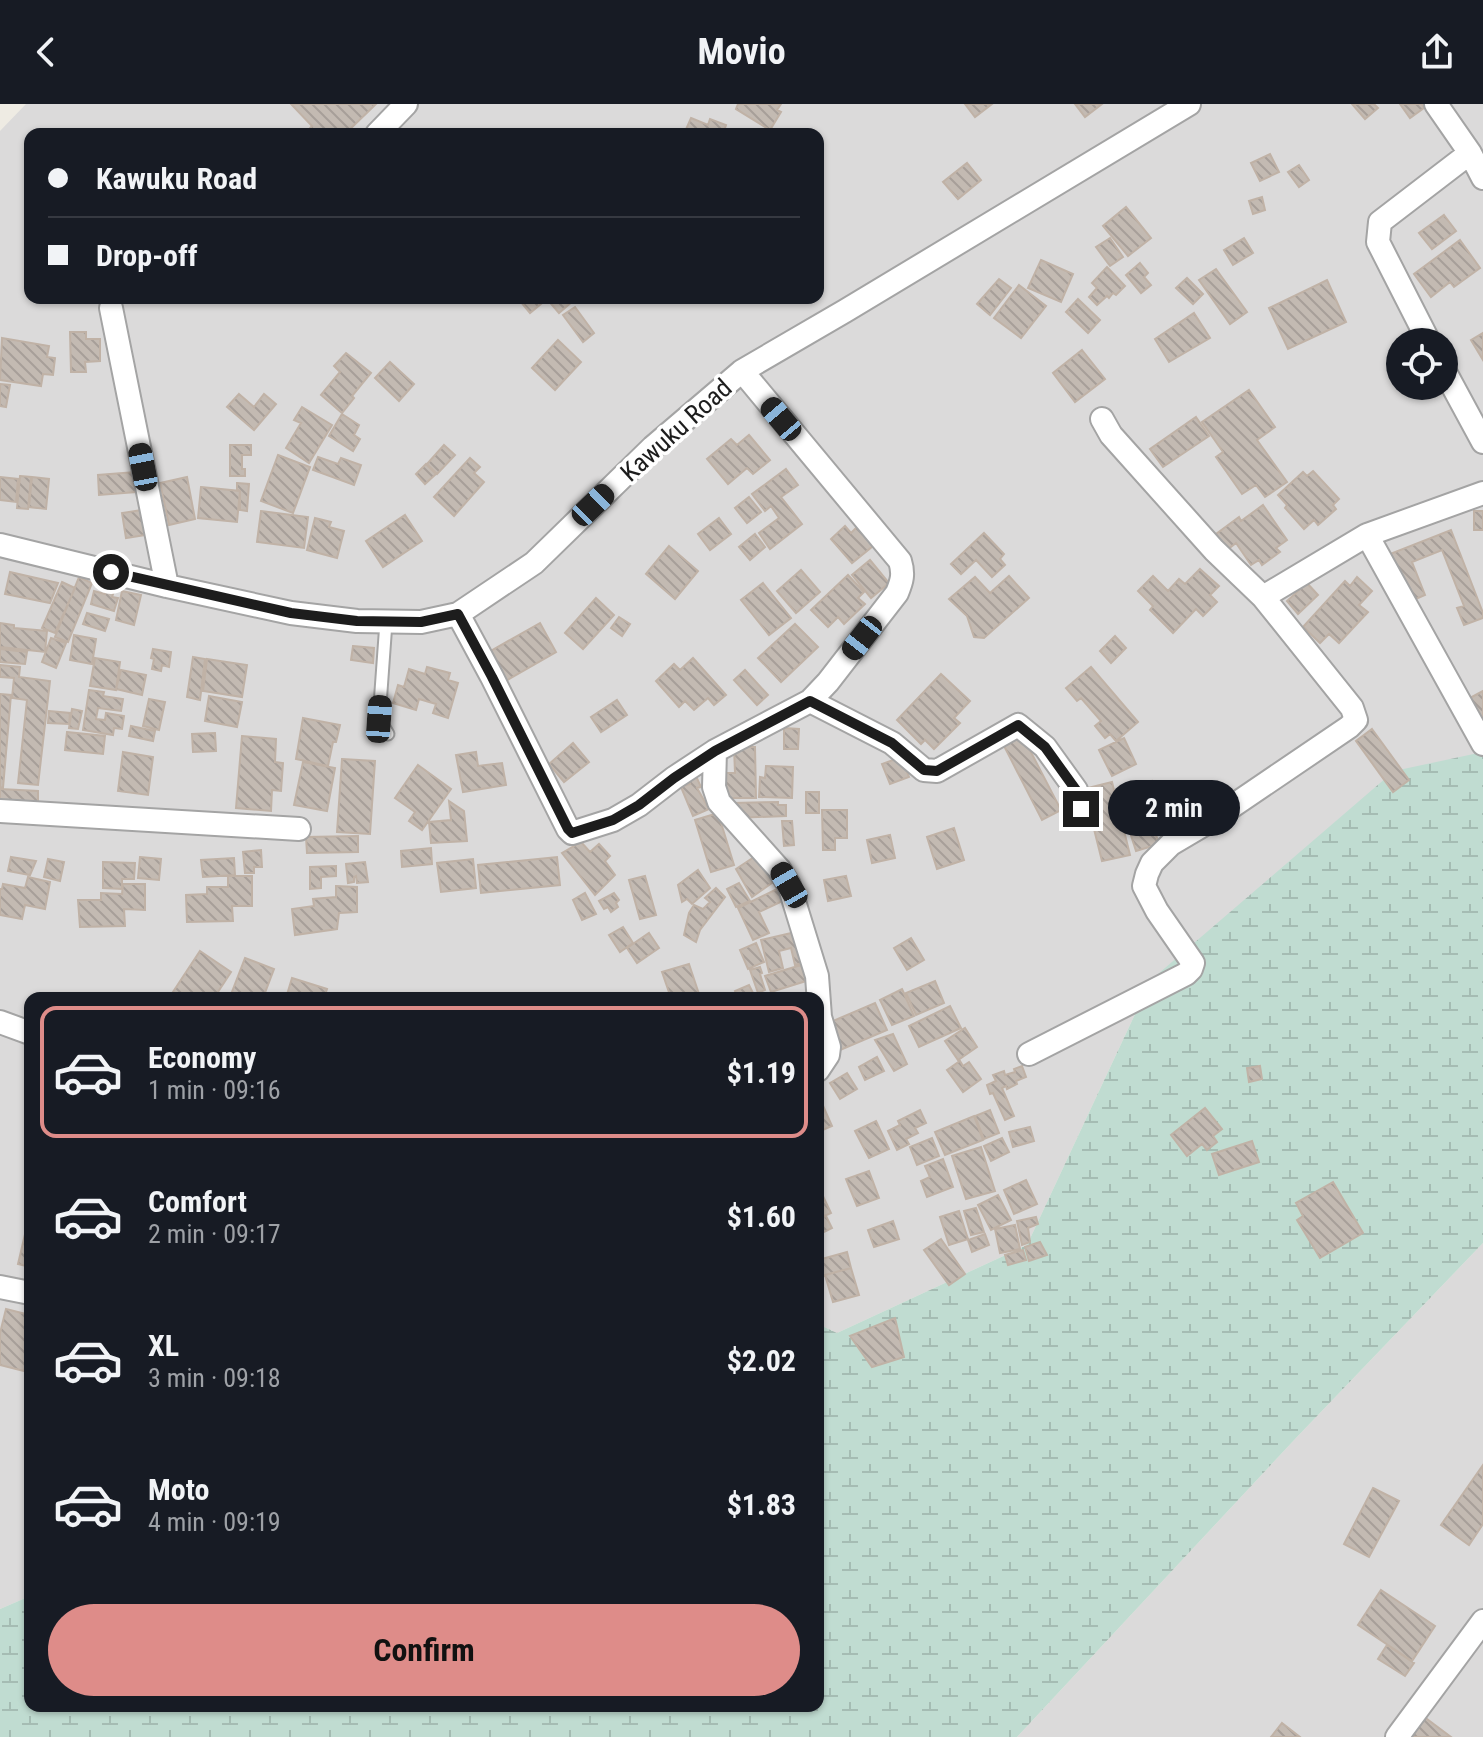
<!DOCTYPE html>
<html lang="en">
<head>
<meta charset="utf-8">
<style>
  :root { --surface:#171b24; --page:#242831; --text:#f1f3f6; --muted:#9ea1a6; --line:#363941; --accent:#de8c89 }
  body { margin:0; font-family:"Roboto Condensed",sans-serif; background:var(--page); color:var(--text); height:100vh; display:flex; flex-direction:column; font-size:30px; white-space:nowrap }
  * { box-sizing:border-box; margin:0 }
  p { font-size:26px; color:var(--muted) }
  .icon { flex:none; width:44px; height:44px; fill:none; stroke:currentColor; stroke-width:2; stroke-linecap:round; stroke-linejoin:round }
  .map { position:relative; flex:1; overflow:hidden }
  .details { position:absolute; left:24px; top:888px; width:800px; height:720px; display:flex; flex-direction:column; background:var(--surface); border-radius:16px; box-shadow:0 2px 6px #0004 }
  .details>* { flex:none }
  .banner { position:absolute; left:24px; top:24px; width:800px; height:176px; border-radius:16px; box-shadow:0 2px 6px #0004; display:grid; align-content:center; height:176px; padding:0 24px; background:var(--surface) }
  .fabs { position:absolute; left:1386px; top:224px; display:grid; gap:16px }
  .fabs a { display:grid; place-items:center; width:72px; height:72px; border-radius:50%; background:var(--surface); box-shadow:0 2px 6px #0004; font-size:40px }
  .end { position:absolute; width:36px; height:36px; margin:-18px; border:10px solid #1d1d1d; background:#fff; box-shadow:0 0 0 4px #fff }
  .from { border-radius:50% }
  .bubble { position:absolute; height:56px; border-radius:28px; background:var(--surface); box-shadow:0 2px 6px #0004; font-size:26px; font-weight:700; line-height:56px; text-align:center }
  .car { position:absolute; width:24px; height:48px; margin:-24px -12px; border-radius:10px; box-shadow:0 0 6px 2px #0007; background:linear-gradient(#222 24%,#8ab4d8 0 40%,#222 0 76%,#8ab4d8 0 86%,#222 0) }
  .banner b { display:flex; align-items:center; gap:28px; height:76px; font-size:30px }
  .banner b+b { border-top:2px solid var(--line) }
  .banner i { width:20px; height:20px; background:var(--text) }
  ul { padding:14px 0 0; list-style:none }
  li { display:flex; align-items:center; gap:24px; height:132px; margin:0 16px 12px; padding:0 8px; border:4px solid transparent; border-radius:16px }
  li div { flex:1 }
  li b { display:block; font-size:30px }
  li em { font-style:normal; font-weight:700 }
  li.active { border-color:var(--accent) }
  li>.icon { width:72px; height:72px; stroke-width:1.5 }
  .button { display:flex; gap:16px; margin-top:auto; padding:16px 24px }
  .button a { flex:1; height:92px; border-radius:48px; background:var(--accent); color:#111; font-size:32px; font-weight:700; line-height:92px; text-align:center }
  header { display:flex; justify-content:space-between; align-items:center; height:104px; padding:0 24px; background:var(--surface); font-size:36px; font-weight:700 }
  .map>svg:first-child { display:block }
  .residential { fill:#dbdada; fill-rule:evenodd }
  .wetland { fill:url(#wetland-marsh) }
  .building { fill:url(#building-back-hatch); stroke:#c0b2a6; stroke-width:2 }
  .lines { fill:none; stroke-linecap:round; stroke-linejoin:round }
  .service-casing { stroke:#a4a4a4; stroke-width:15 }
  .minor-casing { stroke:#a4a4a4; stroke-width:26 }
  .service { stroke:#fff; stroke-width:11 }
  .minor { stroke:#fff; stroke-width:22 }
  .route { stroke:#1d1d1d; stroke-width:10 }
  .labels { text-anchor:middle; stroke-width:7; stroke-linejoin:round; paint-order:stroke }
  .street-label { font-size:26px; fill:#1d1d1d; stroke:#fff }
</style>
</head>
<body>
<header><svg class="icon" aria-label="back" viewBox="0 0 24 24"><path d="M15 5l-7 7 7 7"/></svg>Movio<svg class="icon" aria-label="share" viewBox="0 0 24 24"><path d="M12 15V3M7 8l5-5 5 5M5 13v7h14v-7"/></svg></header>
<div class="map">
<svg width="1483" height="1633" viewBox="0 0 1483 1633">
  <defs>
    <pattern id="wetland-marsh" width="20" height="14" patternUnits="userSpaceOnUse" patternTransform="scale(2)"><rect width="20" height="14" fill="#c0dcd1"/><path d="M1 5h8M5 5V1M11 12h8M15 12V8" fill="none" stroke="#a5bcb3"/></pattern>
    <pattern id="building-back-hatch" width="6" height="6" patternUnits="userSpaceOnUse" patternTransform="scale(2)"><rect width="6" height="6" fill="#c3bab2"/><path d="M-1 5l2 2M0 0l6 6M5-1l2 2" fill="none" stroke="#a79f99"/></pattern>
  </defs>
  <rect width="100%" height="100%" fill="#eeebe3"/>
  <path class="residential" d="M26,0H1483V648L1151,876L1027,1141L837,1229L818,1220V894H30V1492L0,1505V27ZM30,30H818V194H30ZM1400,238H1444V282H1400Z
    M1483,1139V1633H1017L1296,1334Z"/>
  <path class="wetland" d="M1483,648V1139L1296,1334L1017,1633H0V1505L30,1492V1602H818V1220L837,1229L1027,1141L1151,876L1394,667Z"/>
  <path class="building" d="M291,0H376L345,30H305L312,22Z
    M738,0H781L777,6L781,8L770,26L736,5Z
    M965,0H992L975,13Z
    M1075,0H1102L1085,13Z
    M1352,0H1374L1378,4L1365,15Z
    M1400,0H1422L1424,4L1410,14Z
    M691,14L708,21L710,15L726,21L723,30H684Z
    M1270,50L1279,68L1260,77L1251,59Z
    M967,59L981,76L958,95L943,78Z
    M1299,61L1309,76L1299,83L1288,68Z
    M1262,93L1265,106L1253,110L1249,97Z
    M1126,103L1151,134L1128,152L1103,122Z
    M1444,111L1456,127L1432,145L1419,129Z
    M1110,134L1123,153L1110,162L1096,143Z
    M1244,134L1253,149L1233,161L1224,146Z
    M1460,136L1480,164L1454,183L1450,178L1431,193L1414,170Z
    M1041,156L1073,170L1061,198L1028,184Z
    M1140,159L1148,169L1144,173L1151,181L1141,189L1126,171Z
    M1107,163L1125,182L1116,191L1113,189L1109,194L1107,192L1097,201L1089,193L1097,184L1092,179Z
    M1216,165L1247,208L1230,220L1199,176Z
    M1187,174L1203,190L1193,200L1176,184Z
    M999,175L1011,184L990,211L977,200Z
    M1327,176L1346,218L1288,245L1269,204Z
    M1019,181L1046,202L1021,234L994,214Z
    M524,194H570L573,197L559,209L547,195L530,209L520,197Z
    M1078,195L1100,216L1088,229L1066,208Z
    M575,203L594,229L583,238L563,211Z
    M1194,209L1210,234L1169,258L1155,235Z
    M70,228H86V235H100V257L85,258L86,268H71Z
    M1483,229V256L1471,236Z
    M2,234L49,242L47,253L55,254L53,271L43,270L41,282L0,276Z
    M558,236L581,258L555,286L532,264Z
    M1082,246L1105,275L1075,298L1053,269Z
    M346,249L371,269L352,292L354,294L342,309L321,291L340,268L334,262Z
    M390,258L414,280L399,297L375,274Z
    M0,280L10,281L6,303L0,302Z
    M1249,286L1275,323L1257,336L1287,378L1265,393L1256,381L1242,390L1216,353L1223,348L1202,318Z
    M239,290L254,303L264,290L276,300L254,326L227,303Z
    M302,303L332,321L309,359L286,344L301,319L294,316Z
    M342,310L359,321L354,331L360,335L353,347L329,332Z
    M1196,313L1209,332L1163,363L1150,345Z
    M749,331L770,356L753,370L747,364L728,380L707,355L731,335L737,341Z
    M230,341H251V351H242V365H245V372H230Z
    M444,341L455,351L437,370L427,360Z
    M278,351L310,363L293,409L261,397Z
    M318,353L338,360L341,354L361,361L354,381L313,366Z
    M470,354L480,363L474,369L484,378L454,412L434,393Z
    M426,360L436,370L425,380L416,370Z
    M786,365L798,381L781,393L802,420L770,445L759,429L779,414L771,402L765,407L752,390Z
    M1313,367L1339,395L1333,401L1336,405L1318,421L1314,416L1304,425L1285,404L1287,401L1278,391L1303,368L1307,372Z
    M135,368L136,388L99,391L98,371Z
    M20,372L31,373L28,405L17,404Z
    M0,373L18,375L16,398L0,396Z
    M32,373L49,375L46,405L29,403Z
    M187,373L195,415L169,421L160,379Z
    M237,379L249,380L247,407L240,406V387L237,385Z
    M201,383L240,387L237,418L198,414Z
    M749,393L761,408L747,419L735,404Z
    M1263,401L1287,436L1276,444L1280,448L1262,461L1259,456L1251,461L1236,439L1227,446L1216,430L1239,413L1241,417Z
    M148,405L152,430L126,434L122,409Z
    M261,407L308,413L304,444L257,438Z
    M1474,407H1483V426H1474Z
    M405,411L422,437L383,463L366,437Z
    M315,414L331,418L329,423L344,427L337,454L307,446Z
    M719,414L731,430L710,446L698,430Z
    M845,422L851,429L857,423L873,442L852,459L831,435Z
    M1451,426L1483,509V514L1464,521L1457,504L1464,502L1442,446L1412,458L1425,491L1409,498L1390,450Z
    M984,429L1004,450L1000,455L1005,461L992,473L976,456L961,470L951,460Z
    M755,430L765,443L750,456L739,443Z
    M669,442L698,467L675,495L646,470Z
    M870,456L889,479L871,494L852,471Z
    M1200,465L1219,482L1210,491L1217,498L1203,512L1196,505L1173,529L1150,506L1153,502L1138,487L1153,472L1168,487L1179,475L1185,480Z
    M801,466L820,488L796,509L777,487Z
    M10,468L58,479L50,499L5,490Z
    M848,471L864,488L858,494L865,500L844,520L838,513L828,523L811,506Z
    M1009,472L1029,494L984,534L974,533L967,512L949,495L975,473L990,489Z
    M79,473L92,479L68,538L55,533Z
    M1357,473L1372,487L1359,501L1368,508L1339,539L1329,530L1320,539L1303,523L1345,477L1350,482Z
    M62,478L75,484L55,529L42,524Z
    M763,479L791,514L769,531L741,496Z
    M1307,479L1318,491L1298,510L1287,497Z
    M107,483L115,485L112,493L118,494L114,507L91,500L94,487L105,490Z
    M122,487L141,491L134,521L116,516Z
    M596,494L614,511L583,545L565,529Z
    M87,509L109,515L105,527L83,520Z
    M619,513L630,520L622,532L611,524Z
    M0,519L14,521V524L47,527L45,548L0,543Z
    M540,519L556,548L504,578L487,549Z
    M795,520L818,543L781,578L758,554Z
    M74,531L96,535L92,560L70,556Z
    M1115,532L1126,544L1111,559L1100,547Z
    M51,534L66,539L56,564L42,558Z
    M353,542L374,544L373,559L351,556Z
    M0,545L27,548L25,560L0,558Z
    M153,545L171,548L169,563L162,561L161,567L152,565L154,555L151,554Z
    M193,553L205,555L200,596L187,593Z
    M95,554L120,558L116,586L90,582Z
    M693,554L726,591L714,601L708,594L694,606L685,597L679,603L656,577L674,560L680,566Z
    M207,555L247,561L242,593L203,587Z
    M0,561L20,563L19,573L50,577L38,681L18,679L27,596L12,594L14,574L0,573Z
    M427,563L450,569L448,576L458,579L448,614L433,609L436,600L419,595L416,606L393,599L398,581L404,583L409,565L425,570Z
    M1091,563L1138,618L1116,637L1110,630L1105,634L1095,622L1101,617L1081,594L1077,597L1066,584Z
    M121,566L146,571L142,591L116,585Z
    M745,566L768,591L757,601L734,576Z
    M941,570L970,597L954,614L960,619L934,645L925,636L921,640L897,616Z
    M89,586L104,588L103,592L123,595L121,607L98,604L96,615L105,616L106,609L124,612L122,625L114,624L113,631L83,626Z
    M1483,587V613L1481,614L1470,594Z
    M0,590L11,591L3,684L0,683Z
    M209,592L242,598L237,623L205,617Z
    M149,595L165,598L159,626L143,622Z
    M617,596L627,611L601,628L591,613Z
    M72,605L82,607L78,625L69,624Z
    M49,607L70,609L69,620L48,619Z
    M303,614L340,621L336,638H333L328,662L296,655Z
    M131,622L155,627L153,637L129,632Z
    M784,624L799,625L798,645H784Z
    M1372,625L1409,676L1393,688L1356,637Z
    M67,628L105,632L103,650L65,646Z
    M215,629L216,647L193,648L192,630Z
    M1021,629L1061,706L1042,716L1002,638Z
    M242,632L276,635L275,658L283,659L281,687L272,686L271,707L236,704Z
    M1124,634L1136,660L1112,672L1099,646Z
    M573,639L589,658L564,678L549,660Z
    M734,643H755L756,694H725V669H735Z
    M123,648L153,653L148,691L118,687Z
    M476,648L478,662L502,659L506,681L463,688L456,651Z
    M901,653L909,673L890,680L882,660Z
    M342,655L375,657L370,730L337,728Z
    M303,658L335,664L327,707L294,701Z
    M418,661L451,685L422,726L409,717L415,708L395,694Z
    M766,662L793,663L792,694L759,693L760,673L765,674Z
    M695,670L701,683L697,684L709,705L693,712L681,683L690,680L687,673Z
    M1152,677L1156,705L1129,709L1125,681Z
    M1112,678L1130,751L1102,757L1084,685Z
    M0,685L38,687V702L0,701Z
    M806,688H819V709H806Z
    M449,697L464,707L467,737L431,739L429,718L451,716Z
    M778,698V701H786V712L734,714L733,699Z
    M822,706H847V734H835V746H823Z
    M718,709L734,761L711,768L695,716Z
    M1150,712L1159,740L1136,747L1127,719Z
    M782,717H792L794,741L784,742Z
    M954,724L964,756L937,765L927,733Z
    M890,731L895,754L872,759L867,736Z
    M358,732V748L307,749L306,733Z
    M581,738L590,748L599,740L610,752L605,757L615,771L595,791L562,749Z
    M431,744L432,760L402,763L401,747Z
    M261,746L262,763H254V769H245L243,748Z
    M757,751L776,776L752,793L736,765Z
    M11,753L36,757L30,771L8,767Z
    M140,753L161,755L159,776L138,774Z
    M557,753L560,781L481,789L478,761Z
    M234,754L235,771L203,773L201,756Z
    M48,755L64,758L60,777L44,773Z
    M473,755L476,784L441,788L437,759Z
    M103,758L135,759L134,775H122V785L103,784Z
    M365,758L368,778L357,779L356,772L354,773V778L348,779L346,760Z
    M336,762V772L321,773V784L310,785V763Z
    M698,766L710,784L692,800L687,795L682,798L678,781Z
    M228,772H252V802H232L233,817L187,818L186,791L207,790V783H228Z
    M645,772L656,811L640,815L629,776Z
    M846,772L851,792L828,797L824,776Z
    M28,773L50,778L45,805L25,801L22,815L0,811V785H2L3,780L25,784Z
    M739,779L750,797L736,803L727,785Z
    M123,780H145V806L124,805L125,822L80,823L78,796H101V789L122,790Z
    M336,782L357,783V808L339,809L337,825L295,831L292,805L314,802L313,795L336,793Z
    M783,782L789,794L759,808L769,829L753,836L738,804Z
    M716,784L725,793L700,826L696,838L684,831L689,809L694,801L703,805L710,798L705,794Z
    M585,789L596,810L582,816L573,796Z
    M614,789L619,796L616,799L618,803L611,808L608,803L604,805L599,797Z
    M623,823L633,839L620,848L609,831Z
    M800,827L807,858L795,861L791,844L779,847L783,864L769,868L761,836Z
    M649,829L659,844L637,859L627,844Z
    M911,834L924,856L907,866L894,844Z
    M756,839L764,858L748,865L740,846Z
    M200,847L231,868L214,894H169Z
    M245,854L274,865L263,894L230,893Z
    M689,860L699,890L687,894H671L662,868Z
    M801,861L806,877L771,888L765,872Z
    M760,863L762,869L760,870L765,886L758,889L750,866Z
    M292,874L327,885L324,894H286Z
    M935,877L944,899L916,911L906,889Z
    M749,881L755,893L738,894L735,887Z
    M902,885L914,912L892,921L880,896Z
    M875,899L887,926L838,947L826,920Z
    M950,902L961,924L919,943L909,922Z
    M965,924L977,943L958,956L945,937Z
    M893,930L907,960L894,967L875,936Z
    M877,953L884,967L865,976L859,963Z
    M960,957L963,962L969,958L981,975L963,988L947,966Z
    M1022,962L1026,973L1016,977L1017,980L1007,985L1006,982L1002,984L1014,1012L1005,1016L993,989L990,990L987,981L996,977L993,971L1004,967L1005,971L1015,968L1014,965Z
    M1260,962L1262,975L1249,978L1247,964Z
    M847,969L857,985L840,995L830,979Z
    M820,995L832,1022L818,1028V996Z
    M1205,1004L1222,1025L1213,1032L1217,1038L1207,1046L1202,1040L1187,1052L1171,1031Z
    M920,1006L926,1019L915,1024L918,1029L906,1035L909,1040L897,1046L888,1027L900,1021L898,1017Z
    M990,1006L999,1029L984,1035L975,1012Z
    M974,1012L983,1036L945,1051L935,1028Z
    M876,1017L889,1045L869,1054L855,1027Z
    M1030,1023L1034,1037L1013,1043L1009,1028Z
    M932,1034L939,1052L917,1061L910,1043Z
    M1002,1034L1009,1048L991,1057L984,1042Z
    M1252,1037L1259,1058L1219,1071L1212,1050Z
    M981,1043L995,1087L966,1095L952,1052Z
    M943,1055L953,1083L927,1093L921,1077L930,1073L925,1062Z
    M869,1067L879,1094L857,1102L846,1075Z
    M1026,1076L1037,1100L1014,1110L1004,1086Z
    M1333,1078L1363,1129L1320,1154L1297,1116L1303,1112L1296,1099Z
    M821,1088L831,1109L818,1115V1089Z
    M998,1091L1011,1116L991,1126L978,1101Z
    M976,1104L984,1128L971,1131L964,1107Z
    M959,1107L968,1135L949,1141L940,1113Z
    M826,1112L832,1124L818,1131V1115Z
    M1036,1113L1038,1120L1028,1124L1030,1138L1022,1141L1017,1117Z
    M893,1117L899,1135L874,1143L868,1126Z
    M1015,1121L1020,1145L1000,1149L995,1125Z
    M26,1126L30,1127V1163L18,1160Z
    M985,1130L989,1141L972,1148L968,1136Z
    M941,1135L965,1170L949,1181L924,1146Z
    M1040,1138L1047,1151L1029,1157L1025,1143Z
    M1023,1146L1026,1156L1008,1161L1005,1151Z
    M847,1148L851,1164L818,1173V1156Z
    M851,1164L859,1191L833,1198L825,1171Z
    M6,1205L30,1211V1246L24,1267L0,1261V1229Z
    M895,1214L904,1253L872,1263L850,1232Z
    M1483,1361V1420L1469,1441L1441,1421Z
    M1373,1384L1399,1397L1369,1453L1344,1440Z
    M1381,1486L1435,1522L1412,1557L1358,1521Z
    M1387,1541L1414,1559L1405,1572L1378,1555Z
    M1423,1612L1451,1633H1407Z
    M1282,1619L1300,1633H1271Z"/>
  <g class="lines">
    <defs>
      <path id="service" d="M386,518L379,615L388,630"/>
      <path id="minor" d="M1436,0L1470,49L1483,74
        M377,30L406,0
        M111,204L167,482
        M1429,238L1378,138L1380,118L1470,49
        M1444,266L1483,338
        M1367,431L1483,640
        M0,441L167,482L291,509L357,517L421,518L458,510L534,459L653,343L742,267L845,207L1189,0
        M1263,493L1367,431L1483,389
        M458,510L492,573L568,725L572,729L613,716L639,701L674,674L715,647L810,597L828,578L897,489C902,477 904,470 900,457L742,267
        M810,597L892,639L924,666L937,667L1018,621L1045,643L1076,686L1081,705
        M715,647L714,683L719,698L779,765L789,781L817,872L820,913L829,943L828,951L818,966
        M0,707L299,725
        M0,918L30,929
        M1029,950L1186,870L1191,865L1193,859L1157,807L1144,782L1147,770L1152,759L1171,740L1215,714L1349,623L1356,616L1352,604L1263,493L1214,446L1111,331L1102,315
        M0,1183L30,1189
        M1397,1633L1483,1517"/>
    </defs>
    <use href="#service" class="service-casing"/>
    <use href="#minor" class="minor-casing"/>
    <use href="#service" class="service"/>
    <use href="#minor" class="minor"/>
  </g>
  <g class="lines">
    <path class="route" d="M111,468L291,509L357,517L421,518L458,510L492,573L568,725L572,729L613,716L639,701L674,674L715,647L810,597L892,639L924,666L937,667L1018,621L1045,643L1076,686L1081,705"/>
  </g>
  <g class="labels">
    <g class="street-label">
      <text transform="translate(676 326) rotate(-42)" y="9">Kawuku Road</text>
    </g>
  </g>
</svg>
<div class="fabs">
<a><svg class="icon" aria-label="locate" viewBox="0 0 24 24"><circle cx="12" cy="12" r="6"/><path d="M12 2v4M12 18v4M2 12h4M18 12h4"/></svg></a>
</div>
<i class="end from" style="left:111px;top:468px"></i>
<i class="end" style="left:1081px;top:705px"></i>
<div class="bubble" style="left:1108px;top:676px;width:132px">2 min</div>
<i class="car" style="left:781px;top:315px;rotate:320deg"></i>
<i class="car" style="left:143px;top:363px;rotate:349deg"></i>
<i class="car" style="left:593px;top:401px;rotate:46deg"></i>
<i class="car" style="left:862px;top:534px;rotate:218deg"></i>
<i class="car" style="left:379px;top:615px;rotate:4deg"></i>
<i class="car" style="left:789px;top:781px;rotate:330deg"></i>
<div class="banner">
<b><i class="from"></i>Kawuku Road</b>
<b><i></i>Drop-off</b>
</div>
<section class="details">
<ul>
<li class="active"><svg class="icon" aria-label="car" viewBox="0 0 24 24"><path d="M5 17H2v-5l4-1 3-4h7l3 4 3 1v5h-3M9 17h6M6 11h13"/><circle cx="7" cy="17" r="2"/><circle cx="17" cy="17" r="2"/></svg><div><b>Economy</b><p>1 min · 09:16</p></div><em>$1.19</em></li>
<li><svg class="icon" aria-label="car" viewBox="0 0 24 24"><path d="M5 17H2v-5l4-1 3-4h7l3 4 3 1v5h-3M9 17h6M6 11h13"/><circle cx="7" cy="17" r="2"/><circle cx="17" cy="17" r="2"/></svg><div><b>Comfort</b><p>2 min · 09:17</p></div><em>$1.60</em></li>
<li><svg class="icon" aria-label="car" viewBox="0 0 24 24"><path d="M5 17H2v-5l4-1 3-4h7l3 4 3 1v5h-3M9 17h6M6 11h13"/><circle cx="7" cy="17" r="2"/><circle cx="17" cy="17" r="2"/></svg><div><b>XL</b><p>3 min · 09:18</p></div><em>$2.02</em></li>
<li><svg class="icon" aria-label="car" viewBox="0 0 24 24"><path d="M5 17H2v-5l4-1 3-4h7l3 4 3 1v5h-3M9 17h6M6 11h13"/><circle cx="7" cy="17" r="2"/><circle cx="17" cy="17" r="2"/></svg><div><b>Moto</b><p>4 min · 09:19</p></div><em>$1.83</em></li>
</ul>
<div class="button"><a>Confirm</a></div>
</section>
</div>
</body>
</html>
